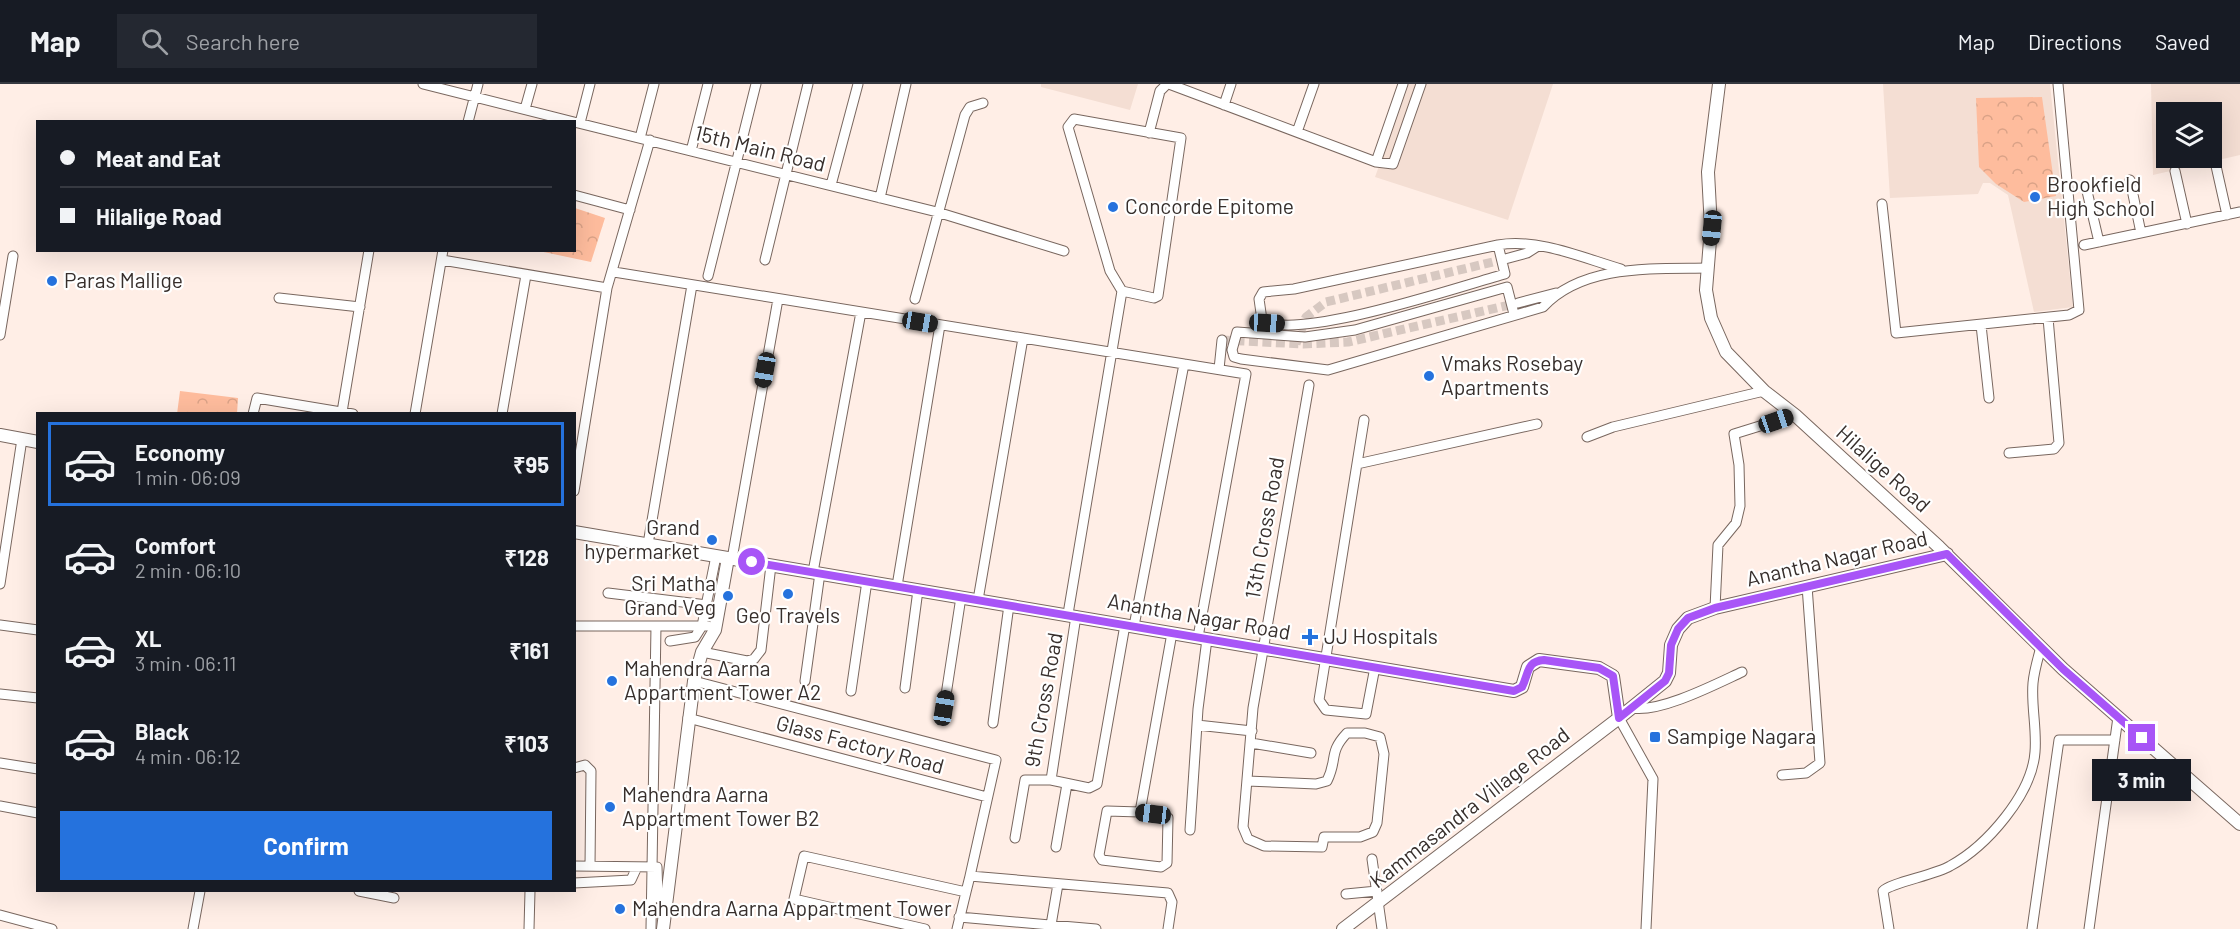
<!DOCTYPE html>
<html lang="en">
<head>
<meta charset="utf-8">
<style>
  :root { --surface:#171b24; --page:#242831; --text:#f1f3f6; --muted:#9ea1a6; --line:#363941; --accent:#2572dd }
  body { margin:0; font-family:Barlow,sans-serif; background:var(--page); color:var(--text); height:100vh; display:flex; flex-direction:column; font-size:22px; white-space:nowrap }
  * { box-sizing:border-box; margin:0 }
  p { font-size:20px; color:var(--muted) }
  .icon { flex:none; width:33px; height:33px; fill:none; stroke:currentColor; stroke-width:2; stroke-linecap:round; stroke-linejoin:round }
  .map { position:relative; flex:1; overflow:hidden }
  .details { position:absolute; left:36px; top:328px; width:540px; height:480px; display:flex; flex-direction:column; background:var(--surface); border-radius:0px; box-shadow:0 6px 24px #0002 }
  .details>* { flex:none }
  .hud { position:absolute; left:36px; top:36px; width:540px; height:132px; border-radius:0px; box-shadow:0 6px 24px #0002; display:grid; align-content:center; height:132px; padding:0 24px; background:var(--surface) }
  .fabs { position:absolute; left:2156px; top:18px; display:grid; gap:12px }
  .fabs a { display:grid; place-items:center; width:66px; height:66px; border-radius:0px; background:var(--surface); box-shadow:0 6px 24px #0002; font-size:30px }
  .end { position:absolute; width:27px; height:27px; margin:-14px; border:8px solid #a855f7; background:#fff; box-shadow:0 0 0 3px #fff }
  .from { border-radius:50% }
  .bubble { position:absolute; height:42px; border-radius:0px; background:var(--surface); box-shadow:0 6px 24px #0002; font-size:20px; font-weight:700; line-height:42px; text-align:center }
  .car { position:absolute; width:18px; height:36px; margin:-18px -9px; border-radius:8px; box-shadow:0 0 4px 2px #0007; background:linear-gradient(#222 24%,#8ab4d8 0 40%,#222 0 76%,#8ab4d8 0 86%,#222 0) }
  .hud b { display:flex; align-items:center; gap:21px; height:57px; font-size:22px }
  .hud b+b { border-top:2px solid var(--line) }
  .hud i { width:15px; height:15px; background:var(--text) }
  ul { padding:10px 0 0; list-style:none }
  li { display:flex; align-items:center; gap:18px; height:84px; margin:0 12px 9px; padding:0 12px; border:3px solid transparent; border-radius:0px }
  li div { flex:1 }
  li b { display:block; font-size:22px }
  li em { font-style:normal; font-weight:700 }
  li.active { border-color:var(--accent) }
  li>.icon { width:54px; height:54px; stroke-width:1.5 }
  .primary-button { display:flex; gap:12px; margin-top:auto; padding:12px 24px }
  .primary-button a { flex:1; height:69px; border-radius:0px; background:var(--accent); color:#fff; font-size:24px; font-weight:700; line-height:69px; text-align:center }
  header { display:flex; align-items:center; gap:36px; box-sizing:border-box; height:84px; padding:0 30px; background:var(--surface); border-bottom:2px solid var(--line) }
  header strong { font-size:28px }
  nav { display:flex; gap:33px; margin-inline-start:auto; font-size:21px }
  .search { width:420px; height:54px; background:var(--page); display:flex; align-items:center; gap:15px; box-sizing:border-box; padding:0 21px; border-radius:0px; color:var(--muted); font-size:22px }
  .map>svg:first-child { display:block }
  .built { fill:#f4ded3; fill-rule:evenodd }
  .park { fill:url(#park-crowns) }
  .lines { fill:none; stroke-linecap:round; stroke-linejoin:round }
  .minor-tunnel { stroke:#d7c8c1; stroke-width:9; stroke-dasharray:9 4.5; stroke-linecap:butt }
  .minor-casing { stroke:#79675f; stroke-width:11 }
  .tertiary-casing { stroke:#79675f; stroke-width:14 }
  .minor { stroke:#fff; stroke-width:9 }
  .tertiary { stroke:#fff; stroke-width:12 }
  .route { stroke:#a855f7; stroke-width:8 }
  .poi-dot { fill:#2572dd; stroke:#fff; stroke-width:2 }
  .labels { text-anchor:middle; stroke-width:4.5; stroke-linejoin:round; paint-order:stroke }
  .street-label { font-size:21px; fill:#372f2c; stroke:#fff }
  .poi-label { font-size:21px; fill:#372f2c; stroke:#fff; text-anchor:start }
</style>
</head>
<body>
<header>
<strong>Map</strong>
<div class="search"><svg class="icon" aria-label="search" viewBox="0 0 24 24"><circle cx="10" cy="10" r="6"/><path d="M15 15l6 6"/></svg>Search here</div>
<nav><a>Map</a><a>Directions</a><a>Saved</a></nav>
</header>
<div class="map">
<svg width="2240" height="845" viewBox="0 0 2240 845">
  <defs>
    <pattern id="park-crowns" width="20" height="18" patternUnits="userSpaceOnUse" patternTransform="scale(1.5)"><rect width="20" height="18" fill="#febc9d"/><path d="M2 6a3 3 0 1 1 6 0M12 15a3 3 0 1 1 6 0" fill="none" stroke="#daa287"/></pattern>
  </defs>
  <rect width="100%" height="100%" fill="#ffeee6"/>
  <path class="built" d="M1041,0H1138L1130,26L1041,3Z
    M1409,0H1553L1508,136L1375,93Z
    M1883,0H2050L2073,223L2034,228L2008,111L1990,99H1983L1978,110L1890,114Z
    M2151,0H2240V71L2153,91ZM2166,28H2211V74H2166Z"/>
  <path class="park" d="M2042,13L2056,112L2024,118L1996,100L1979,83L1976,14Z
    M575,124L605,134L591,178L539,167L574,166Z
    M180,307L238,314L237,330H177Z"/>
  <g class="lines">
    <path class="minor-tunnel" d="M1222,256L1303,260L1348,258L1518,219
      M1296,260L1306,233L1326,218L1505,175"/>
    <defs>
      <path id="minor" d="M423,0L574,38
        M1169,0L1376,78L1393,80L1421,0
        M1224,21L1231,0
        M525,25L532,0
        M468,38L478,0
        M574,38L937,128L1064,167
        M580,39L590,0
        M1297,48L1314,0
        M1149,49L1160,7L1167,0
        M640,54L654,0
        M691,67L708,0
        M1376,78L1403,0
        M2216,82L2227,131
        M2175,87L2187,140
        M2130,96L2141,149
        M831,101L858,0
        M2086,103L2099,158
        M574,111L630,126
        M880,114L906,0
        M1882,120L1896,249L2069,231L2079,226L2058,0
        M1498,161L1505,190C1461,202 1297,258 1262,236L1259,215L1263,208L1294,205L1498,161C1539,154 1583,174 1621,185
        M2084,161L2240,128
        M1505,175L1527,169L1538,162
        M442,176L607,204
        M765,176L808,0
        M614,188L1246,290L1198,553
        M708,192L756,0
        M279,214L360,223
        M915,215L965,31L970,23L983,19
        M1518,219L1556,209
        M1514,230L1507,203L1355,246L1305,253L1237,248L1232,266L1234,273L1241,275L1328,286L1543,223C1583,180 1653,185 1708,184
        M1981,241L1989,314
        M0,251L13,172
        M1219,285L1222,256
        M342,328L369,166
        M253,330L257,314L353,330
        M415,330L443,166
        M502,330L526,191
        M1364,336L1319,616L1326,626L1366,630L1375,583
        M1587,353L1613,343L1764,307
        M2009,369L2054,365L2059,359L2048,234
        M1357,380L1537,340
        M574,407L607,204L650,56
        M648,460L692,201
        M732,475L778,215
        M813,488L861,228
        M0,500L22,355
        M897,502L940,241
        M608,509L707,521
        M978,516L1023,254
        M1715,524L1718,461L1736,439L1740,422L1739,381L1734,350L1795,331
        M1068,530L1122,207L1110,187L1068,43L1074,35L1181,54L1158,212L1154,214L1122,207
        M0,541L38,546
        M574,542H702L716,472
        M1134,542L1184,280
        M670,557L695,553L702,542H708
        M702,568L747,577L754,575L761,566L771,481
        M694,597L996,676L970,792
        M805,597L820,489
        M905,604L918,506
        M851,607L867,497
        M0,610L38,614
        M944,624L961,513
        M1632,624C1660,629 1716,600 1742,588
        M688,634L987,713
        M1619,634L1653,695L1646,845
        M993,639L1009,521
        M1197,641L1252,647
        M1251,659L1311,669
        M0,679L38,685
        M574,684L585,681L591,687L590,782
        M1782,691L1806,689L1820,679L1807,502
        M1051,696L1089,704L1097,700L1125,541
        M1247,697L1316,700L1327,697C1338,675 1328,669 1347,649H1365L1380,653L1384,670L1377,739L1373,748L1360,753H1324L1322,763L1264,762L1248,755L1243,743L1253,624L1309,301
        M0,722L38,729
        M1140,728L1107,727L1099,771L1102,776L1161,783L1167,779L1168,734L1140,728L1172,549
        M1190,746L1198,625L1207,555
        M1015,754L1025,696H1051L1076,532
        M1056,763L1067,700
        M1372,775L1382,845
        M574,782L657,783L658,814L666,817
        M574,799L631,796L637,783
        M359,807L394,814
        M1346,810L1377,807
        M0,831L52,845
        M959,833L1096,845
        M1051,841L1058,800
        M193,845L200,807
        M529,845L530,807
        M651,845L656,542
        M925,845L794,815L804,772L966,808L970,792L1168,809L1172,818L1168,845
        M957,845L966,808
        M1889,845L1883,807C1890,799 1935,791 1950,782C1987,762 2032,710 2035,668C2037,645 2031,621 2033,599C2034,587 2038,574 2041,563
        M2032,845L2059,656H2115
        M2089,845L2118,633"/>
      <path id="tertiary" d="M1719,0L1708,88L1711,144L1706,206L1711,234L1726,268L1764,307L1795,331L1939,463L2063,585L2240,740
        M0,351L38,358
        M574,448L1514,607L1522,603L1528,583L1539,576L1599,584L1613,592L1619,634L1665,597L1669,589L1671,561L1678,545L1688,534L1715,524L1947,470
        M663,845L694,597L702,568L715,546L728,474
        M1343,845L1619,634"/>
    </defs>
    <use href="#minor" class="minor-casing"/>
    <use href="#tertiary" class="tertiary-casing"/>
    <use href="#minor" class="minor"/>
    <use href="#tertiary" class="tertiary"/>
  </g>
  <g class="lines">
    <path class="route" d="M752,478L1514,607L1522,603C1529,590 1526,577 1544,576L1599,584L1613,592L1619,634L1665,597L1669,589L1671,561L1678,545L1688,534L1715,524L1947,470L2063,585L2142,654"/>
  </g>
  <g class="poi-dot">
    <circle cx="2035" cy="113" r="6"/>
    <circle cx="1113" cy="123" r="6"/>
    <circle cx="52" cy="197" r="6"/>
    <circle cx="1429" cy="292" r="6"/>
    <circle cx="712" cy="456" r="6"/>
    <circle cx="788" cy="510" r="6"/>
    <circle cx="728" cy="512" r="6"/>
    <path d="M1307 544h6v6h6v6h-6v6h-6v-6h-6v-6h6z"/>
    <circle cx="612" cy="597" r="6"/>
    <rect x="1649" y="647" width="12" height="12" rx="3"/>
    <circle cx="610" cy="723" r="6"/>
    <circle cx="620" cy="825" r="6"/>
  </g>
  <g class="labels">
    <g class="street-label">
      <text transform="translate(760 65) rotate(14)" y="7">15th Main Road</text>
      <text transform="translate(1883 385) rotate(42)" y="7">Hilalige Road</text>
      <text transform="translate(1265 444) rotate(-80)" y="7">13th Cross Road</text>
      <text transform="translate(1837 475) rotate(-13)" y="7">Anantha Nagar Road</text>
      <text transform="translate(1199 533) rotate(10)" y="7">Anantha Nagar Road</text>
      <text transform="translate(1044 616) rotate(-80)" y="7">9th Cross Road</text>
      <text transform="translate(860 661) rotate(15)" y="7">Glass Factory Road</text>
      <text transform="translate(1470 724) rotate(-38)" y="7">Kammasandra Village Road</text>
    </g>
    <g class="poi-label">
      <text x="2047" y="108">Brookfield<tspan x="2047" dy="24">High School</tspan></text>
      <text x="1125" y="130">Concorde Epitome</text>
      <text x="64" y="204">Paras Mallige</text>
      <text x="1441" y="287">Vmaks Rosebay<tspan x="1441" dy="24">Apartments</tspan></text>
      <text x="700" y="451" text-anchor="end">Grand<tspan x="700" dy="24">hypermarket</tspan></text>
      <text x="716" y="507" text-anchor="end">Sri Matha<tspan x="716" dy="24">Grand Veg</tspan></text>
      <text x="788" y="539" text-anchor="middle">Geo Travels</text>
      <text x="1324" y="560">JJ Hospitals</text>
      <text x="624" y="592">Mahendra Aarna<tspan x="624" dy="24">Appartment Tower A2</tspan></text>
      <text x="1667" y="660">Sampige Nagara</text>
      <text x="622" y="718">Mahendra Aarna<tspan x="622" dy="24">Appartment Tower B2</tspan></text>
      <text x="632" y="832">Mahendra Aarna Appartment Tower</text>
    </g>
  </g>
</svg>
<div class="fabs">
<a><svg class="icon" aria-label="layers" viewBox="0 0 24 24"><path d="M12 4l9 5-9 5-9-5zM3 14l9 5 9-5"/></svg></a>
</div>
<i class="end from" style="left:752px;top:478px"></i>
<i class="end" style="left:2142px;top:654px"></i>
<div class="bubble" style="left:2092px;top:675px;width:99px">3 min</div>
<i class="car" style="left:1712px;top:144px;rotate:186deg"></i>
<i class="car" style="left:920px;top:238px;rotate:99deg"></i>
<i class="car" style="left:1267px;top:239px;rotate:93deg"></i>
<i class="car" style="left:765px;top:286px;rotate:190deg"></i>
<i class="car" style="left:1776px;top:337px;rotate:71deg"></i>
<i class="car" style="left:944px;top:624px;rotate:9deg"></i>
<i class="car" style="left:1153px;top:730px;rotate:277deg"></i>
<div class="hud">
<b><i class="from"></i>Meat and Eat</b>
<b><i></i>Hilalige Road</b>
</div>
<section class="details">
<ul>
<li class="active"><svg class="icon" aria-label="car" viewBox="0 0 24 24"><path d="M5 17H2v-5l4-1 3-4h7l3 4 3 1v5h-3M9 17h6M6 11h13"/><circle cx="7" cy="17" r="2"/><circle cx="17" cy="17" r="2"/></svg><div><b>Economy</b><p>1 min · 06:09</p></div><em>₹95</em></li>
<li><svg class="icon" aria-label="car" viewBox="0 0 24 24"><path d="M5 17H2v-5l4-1 3-4h7l3 4 3 1v5h-3M9 17h6M6 11h13"/><circle cx="7" cy="17" r="2"/><circle cx="17" cy="17" r="2"/></svg><div><b>Comfort</b><p>2 min · 06:10</p></div><em>₹128</em></li>
<li><svg class="icon" aria-label="car" viewBox="0 0 24 24"><path d="M5 17H2v-5l4-1 3-4h7l3 4 3 1v5h-3M9 17h6M6 11h13"/><circle cx="7" cy="17" r="2"/><circle cx="17" cy="17" r="2"/></svg><div><b>XL</b><p>3 min · 06:11</p></div><em>₹161</em></li>
<li><svg class="icon" aria-label="car" viewBox="0 0 24 24"><path d="M5 17H2v-5l4-1 3-4h7l3 4 3 1v5h-3M9 17h6M6 11h13"/><circle cx="7" cy="17" r="2"/><circle cx="17" cy="17" r="2"/></svg><div><b>Black</b><p>4 min · 06:12</p></div><em>₹103</em></li>
</ul>
<div class="primary-button"><a>Confirm</a></div>
</section>
</div>
</body>
</html>
